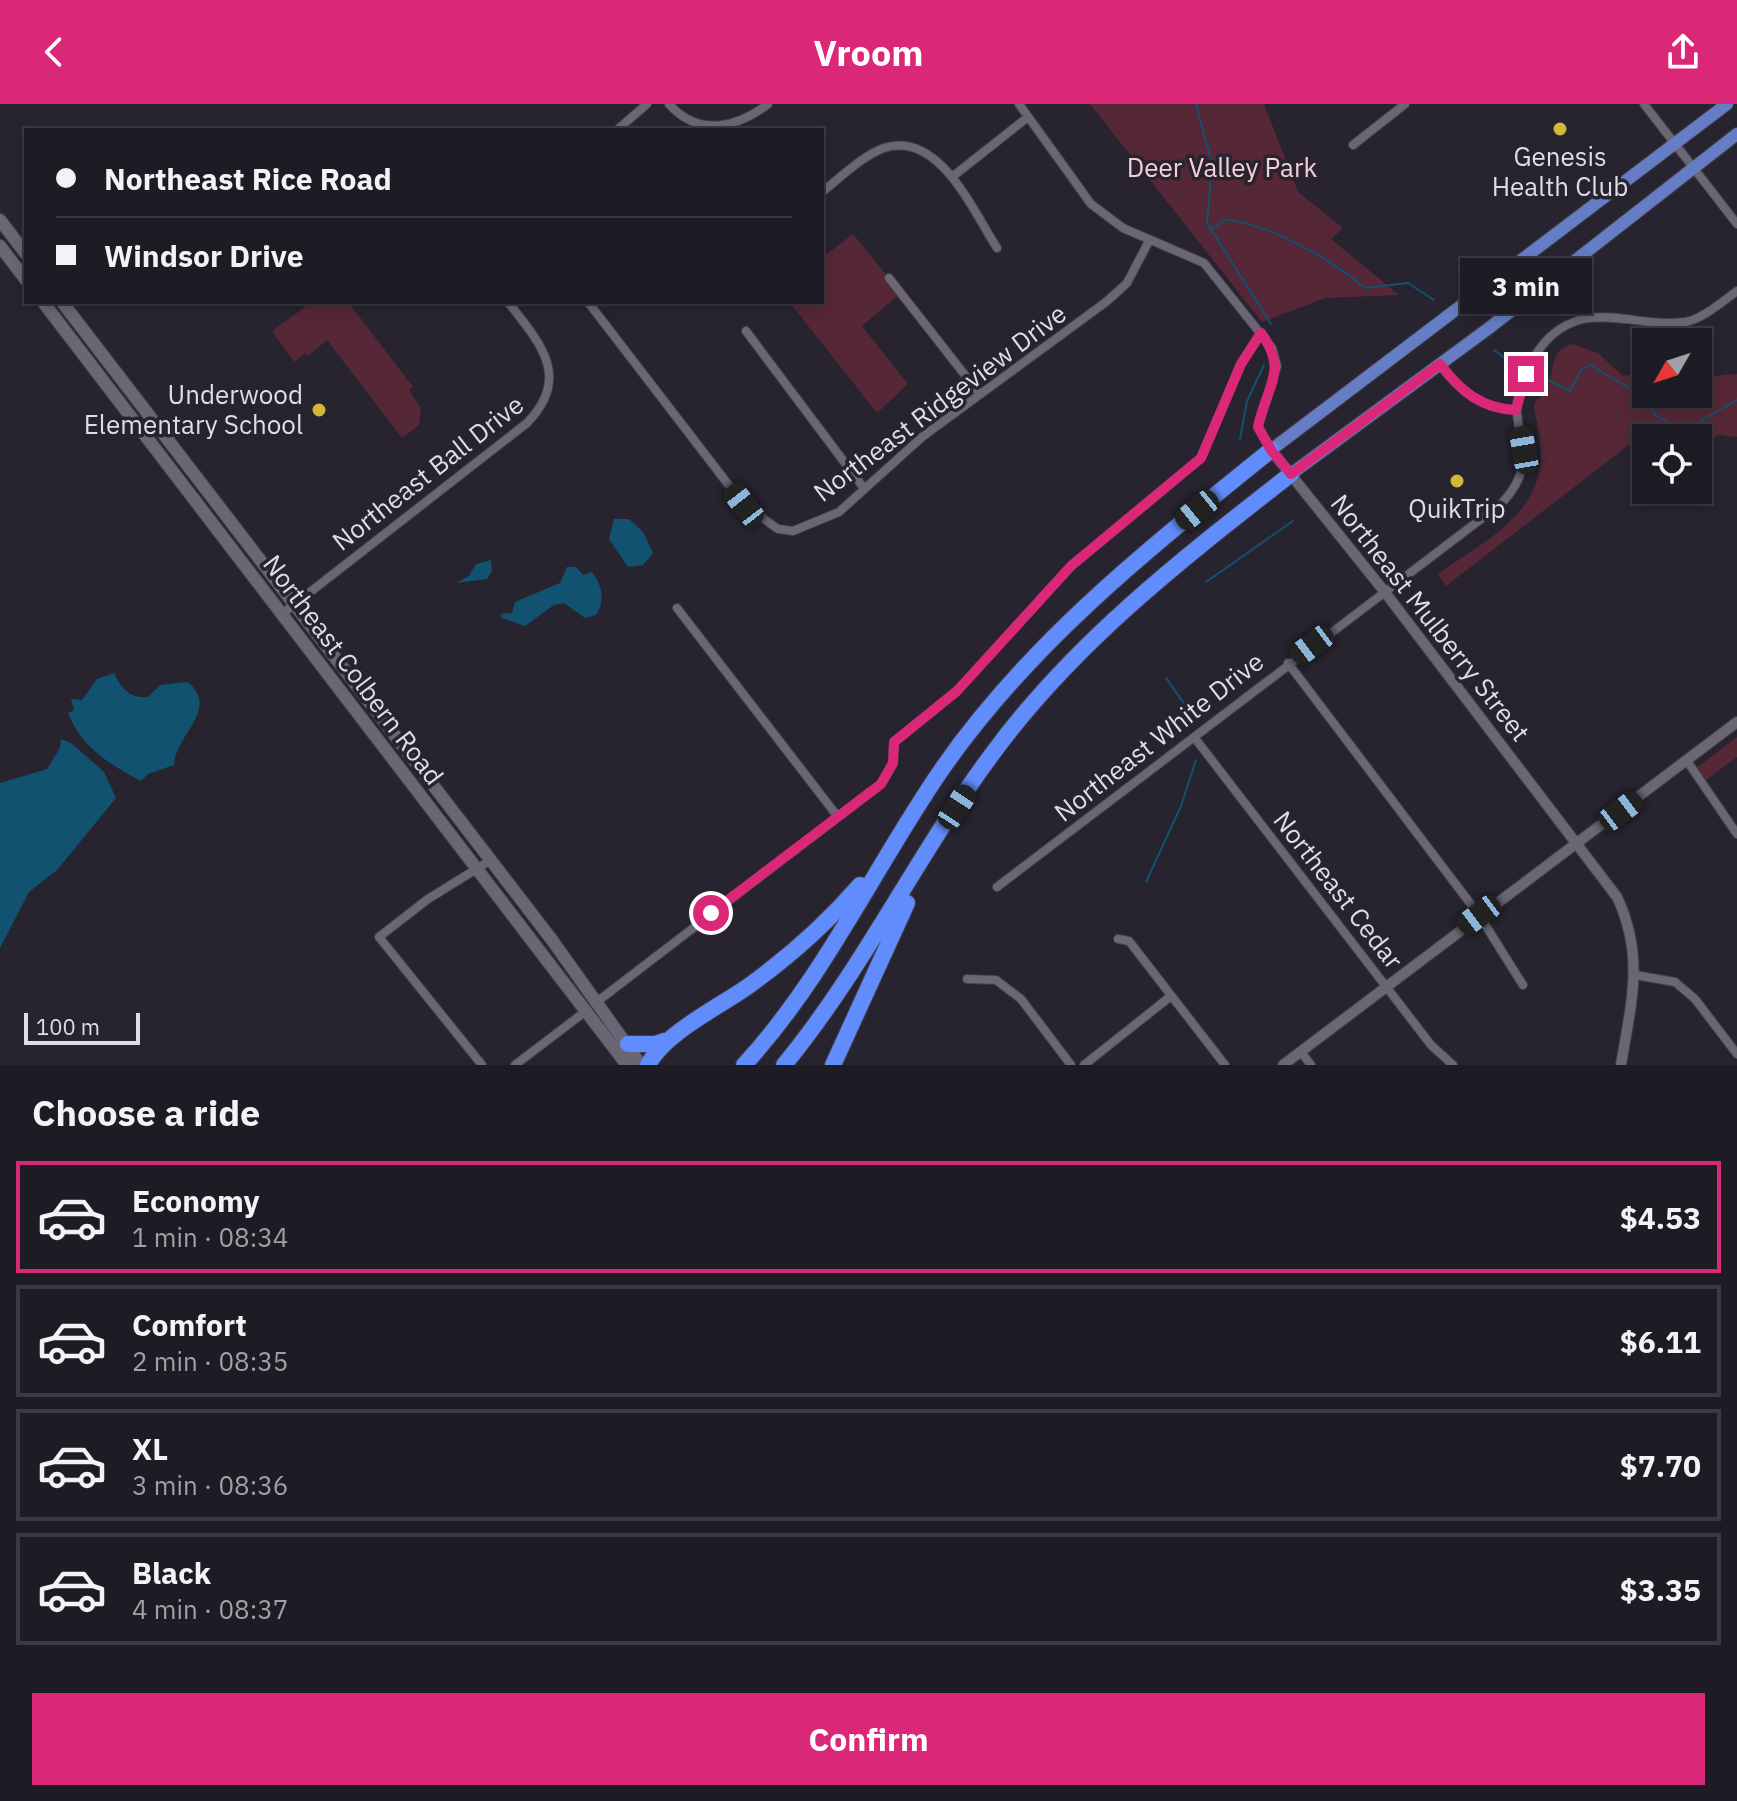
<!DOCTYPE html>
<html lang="en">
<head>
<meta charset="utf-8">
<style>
  :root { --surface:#1d1b24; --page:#2a2831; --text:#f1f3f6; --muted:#a0a1a6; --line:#3b3941; --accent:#db2777 }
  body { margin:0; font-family:"IBM Plex Sans",sans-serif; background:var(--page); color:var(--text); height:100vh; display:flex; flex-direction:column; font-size:30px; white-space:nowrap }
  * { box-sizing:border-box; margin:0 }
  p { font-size:26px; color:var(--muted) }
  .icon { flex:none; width:44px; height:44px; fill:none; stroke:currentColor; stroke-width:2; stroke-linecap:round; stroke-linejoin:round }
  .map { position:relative; height:961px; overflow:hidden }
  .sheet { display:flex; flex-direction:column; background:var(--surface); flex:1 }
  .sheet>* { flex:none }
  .top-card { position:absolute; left:24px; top:24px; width:800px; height:176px; border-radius:0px; box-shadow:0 4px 12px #0003,0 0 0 2px var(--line); display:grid; align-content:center; height:176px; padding:0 32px; background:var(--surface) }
  .needle { width:52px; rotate:231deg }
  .fabs { position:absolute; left:1632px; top:224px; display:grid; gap:16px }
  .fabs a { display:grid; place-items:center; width:80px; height:80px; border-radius:0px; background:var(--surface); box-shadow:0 4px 12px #0003,0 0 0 2px var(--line); font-size:40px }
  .scale { position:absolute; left:24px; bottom:20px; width:116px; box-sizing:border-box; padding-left:8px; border:4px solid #dfdde5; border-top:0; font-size:22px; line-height:28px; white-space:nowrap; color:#dfdde5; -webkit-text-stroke:6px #272430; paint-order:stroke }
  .end { position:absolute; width:36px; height:36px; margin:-18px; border:10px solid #db2777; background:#fff; box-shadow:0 0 0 4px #fff }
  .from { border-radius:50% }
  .bubble { position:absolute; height:56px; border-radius:0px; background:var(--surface); box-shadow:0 4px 12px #0003,0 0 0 2px var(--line); font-size:26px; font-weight:700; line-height:56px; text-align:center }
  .car { position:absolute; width:24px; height:48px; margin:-24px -12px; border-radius:10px; box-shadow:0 0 6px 2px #0007; background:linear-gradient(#222 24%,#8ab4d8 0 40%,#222 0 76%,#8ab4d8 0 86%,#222 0) }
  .top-card b { display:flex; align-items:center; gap:28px; height:76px; font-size:30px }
  .top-card b+b { border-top:2px solid var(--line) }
  .top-card i { width:20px; height:20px; background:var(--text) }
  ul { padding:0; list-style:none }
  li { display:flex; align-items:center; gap:24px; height:112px; margin:0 16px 12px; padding:0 16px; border:4px solid var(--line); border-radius:0px }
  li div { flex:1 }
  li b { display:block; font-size:30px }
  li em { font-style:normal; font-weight:700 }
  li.current { border-color:var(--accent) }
  li>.icon { width:72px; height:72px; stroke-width:1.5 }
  h2 { padding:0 32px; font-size:36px; line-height:96px }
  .cta { display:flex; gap:16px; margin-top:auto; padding:16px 32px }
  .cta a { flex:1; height:92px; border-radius:0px; background:var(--accent); color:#fff; font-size:32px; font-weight:700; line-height:92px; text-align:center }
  header { display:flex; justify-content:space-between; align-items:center; height:104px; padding:0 32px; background:var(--accent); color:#fff; font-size:36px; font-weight:700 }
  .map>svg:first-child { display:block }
  .green { fill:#562736 }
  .water { fill:#105270 }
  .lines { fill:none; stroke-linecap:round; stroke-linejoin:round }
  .stream { stroke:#105270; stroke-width:2 }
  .minor-casing { stroke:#423f49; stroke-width:10 }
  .tertiary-casing { stroke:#423f49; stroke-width:12 }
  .secondary-casing { stroke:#423f49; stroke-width:14 }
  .primary-casing { stroke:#423f49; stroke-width:14 }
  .motorway-casing { stroke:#423f49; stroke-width:18 }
  .minor { stroke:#6a6674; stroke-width:8 }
  .tertiary { stroke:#6a6674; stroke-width:10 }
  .secondary { stroke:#6a6674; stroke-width:12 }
  .primary { stroke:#657dc5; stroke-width:12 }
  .motorway { stroke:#618cfb; stroke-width:16 }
  .route { stroke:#db2777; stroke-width:10 }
  .poi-dot { fill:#d2b635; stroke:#272430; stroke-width:3 }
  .labels { text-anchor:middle; stroke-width:7; stroke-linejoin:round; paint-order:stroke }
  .poi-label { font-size:26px; fill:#dfdde5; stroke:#272430 }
  .park-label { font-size:26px; fill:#f5cfd9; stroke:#272430 }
  .street-label { font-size:26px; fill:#dfdde5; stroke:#272430 }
</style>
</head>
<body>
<header><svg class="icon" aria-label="back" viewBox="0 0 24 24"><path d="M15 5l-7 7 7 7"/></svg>Vroom<svg class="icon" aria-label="share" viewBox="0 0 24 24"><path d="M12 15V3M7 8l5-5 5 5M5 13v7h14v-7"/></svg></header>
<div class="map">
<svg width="1737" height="961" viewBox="0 0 1737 961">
  <rect width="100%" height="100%" fill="#272430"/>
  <path class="green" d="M1090,0H1264L1298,88L1343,124L1331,135L1399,191L1325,194L1262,218Z
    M853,130L901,189L862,222L908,280L877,309L791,200L822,198V154Z
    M312,198H348L413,283L409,286L421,304L419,321L402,334L327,236L308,252L305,249L294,258L272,227Z
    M1573,240L1598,249L1622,271L1646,272V290H1698V273L1737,270V333L1718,331L1698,347V334H1646V361L1630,340L1446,482L1438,470C1482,438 1541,412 1541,350C1541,334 1536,317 1534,301C1537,294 1544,291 1547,285C1555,268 1549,244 1573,240Z
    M1737,633V653L1702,679L1695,665Z"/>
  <path class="water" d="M614,415H629L643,428L653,449L643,461L628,463L609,435Z
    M491,456L492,467L487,475L456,479L469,472L476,460Z
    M567,463H576L583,471L592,468C602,482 606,496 596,511L585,514L564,499L554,501L525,522L502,514L500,510L512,509L515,498L560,479Z
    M114,569C121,584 130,595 148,593L160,581L188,578C220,606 176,629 174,661L148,670L141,677C109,660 82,644 68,609L74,606L71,595L82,596L97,575Z
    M61,635L71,639L104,668L116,694L57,766L29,788L0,844V679L47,665L60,644Z"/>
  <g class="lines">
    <path class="stream" d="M1196,0L1212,60L1207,119L1271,220
      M1210,125L1227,115C1278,125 1324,151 1365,184L1408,179L1434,196
      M1494,246L1514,261
      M1542,273L1570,287L1581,266L1590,261L1634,287L1657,312L1683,327L1737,296
      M1240,335L1247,297L1264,261
      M1206,478L1293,417
      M1166,574L1197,618
      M1146,778L1181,702L1196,656"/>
    <defs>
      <path id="minor" d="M669,0C698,33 737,24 768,0
        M1019,0L1091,100L1123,124L1204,159L1272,244L1277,262L1258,323L1271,346
        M1644,0L1737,120
        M617,26L647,0
        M1353,41L1405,0
        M952,73L1028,13
        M822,88C840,74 862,52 884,44C939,26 973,107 997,144
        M889,174L979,289
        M588,198L744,401L778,425L793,427L839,408L922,333L1106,198L1127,179L1149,137
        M746,227L863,383
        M1440,260C1460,287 1482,305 1516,306
        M677,504L838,713
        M282,510L527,319C572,273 540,239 508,198
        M1288,559L1479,811L1523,881
        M1194,633L1431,941L1453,961
        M1687,657L1737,730
        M997,783L1502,399C1533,365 1521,349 1517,309C1515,287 1532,252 1546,237C1587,193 1636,225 1685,218C1703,215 1723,197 1737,187
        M1118,835L1129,837L1225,961
        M1635,871L1675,878L1695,895L1737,950
        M967,875L996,876L1021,895L1071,961
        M598,897L881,680L893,659L894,638L957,587L1071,462L1201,354L1241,260L1261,229
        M1301,948L1311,961
        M482,961L379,833L428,795L491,756
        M515,961L586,907
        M1084,961L1171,892"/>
      <path id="tertiary" d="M1271,346L1384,487L1617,793C1645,853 1631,899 1621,961
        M1283,961L1737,618"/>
      <path id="secondary" d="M0,116L26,150
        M0,142L26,176
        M43,198L627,961
        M62,198L552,836L641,961"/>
      <path id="primary" d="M1271,346L1727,0
        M1291,370L1489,224L1737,30"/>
      <path id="motorway" d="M628,940H655L670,935
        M648,961C664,929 721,902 750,881C790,852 827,819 860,781
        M744,961C825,873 875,762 942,665C1031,537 1151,443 1271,346
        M784,961C863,865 916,753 990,653C1072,540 1182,455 1291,370
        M833,961L907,799"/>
    </defs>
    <use href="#minor" class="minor-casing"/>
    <use href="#tertiary" class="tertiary-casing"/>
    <use href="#secondary" class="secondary-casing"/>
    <use href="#primary" class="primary-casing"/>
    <use href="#motorway" class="motorway-casing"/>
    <use href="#minor" class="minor"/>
    <use href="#tertiary" class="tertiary"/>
    <use href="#secondary" class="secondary"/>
    <use href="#primary" class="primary"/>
    <use href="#motorway" class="motorway"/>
  </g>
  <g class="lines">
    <path class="route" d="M711,809L881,680L893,659L894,638L957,587L1071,462L1201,354L1241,260L1261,229C1289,267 1266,283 1258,323L1271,346L1291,370L1440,260C1460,287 1482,305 1516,306L1526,270"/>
  </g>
  <g class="poi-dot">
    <circle cx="1560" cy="25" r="8"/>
    <circle cx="319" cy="306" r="8"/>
    <circle cx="1457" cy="377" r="8"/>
  </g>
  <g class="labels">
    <g class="poi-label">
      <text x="1560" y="62">Genesis<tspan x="1560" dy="30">Health Club</tspan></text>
      <text x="303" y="300" text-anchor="end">Underwood<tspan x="303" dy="30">Elementary School</tspan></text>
      <text x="1457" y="414">QuikTrip</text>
    </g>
    <g class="park-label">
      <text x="1222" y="73">Deer Valley Park</text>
    </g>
    <g class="street-label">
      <text transform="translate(940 299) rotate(-37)" y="9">Northeast Ridgeview Drive</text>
      <text transform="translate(428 369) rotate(-38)" y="9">Northeast Ball Drive</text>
      <text transform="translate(1430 514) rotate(52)" y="9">Northeast Mulberry Street</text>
      <text transform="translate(353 566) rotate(53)" y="9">Northeast Colbern Road</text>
      <text transform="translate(1159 633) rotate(-38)" y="9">Northeast White Drive</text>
      <text transform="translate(1338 786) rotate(52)" y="9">Northeast Cedar</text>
    </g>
  </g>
</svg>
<div class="fabs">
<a><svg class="needle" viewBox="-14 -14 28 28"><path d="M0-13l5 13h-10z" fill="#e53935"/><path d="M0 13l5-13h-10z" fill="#a0a1a6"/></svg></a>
<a><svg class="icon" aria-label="locate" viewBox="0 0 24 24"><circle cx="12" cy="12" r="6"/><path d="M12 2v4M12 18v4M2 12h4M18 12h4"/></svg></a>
</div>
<div class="scale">100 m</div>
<i class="end from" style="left:711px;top:809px"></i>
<i class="end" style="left:1526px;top:270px"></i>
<div class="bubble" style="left:1460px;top:154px;width:132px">3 min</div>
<i class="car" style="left:1524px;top:346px;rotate:350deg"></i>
<i class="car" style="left:744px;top:401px;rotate:322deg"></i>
<i class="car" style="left:1197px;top:406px;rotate:231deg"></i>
<i class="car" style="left:1312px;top:541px;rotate:233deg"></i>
<i class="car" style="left:957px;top:703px;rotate:33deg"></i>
<i class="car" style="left:1621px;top:707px;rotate:53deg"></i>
<i class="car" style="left:1479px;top:811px;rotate:233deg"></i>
<div class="top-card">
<b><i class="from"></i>Northeast Rice Road</b>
<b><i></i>Windsor Drive</b>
</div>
</div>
<section class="sheet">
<h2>Choose a ride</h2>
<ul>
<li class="current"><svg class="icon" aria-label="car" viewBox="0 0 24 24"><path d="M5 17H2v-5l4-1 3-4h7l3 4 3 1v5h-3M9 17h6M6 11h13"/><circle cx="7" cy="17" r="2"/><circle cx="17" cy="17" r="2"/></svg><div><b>Economy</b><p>1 min · 08:34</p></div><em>$4.53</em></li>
<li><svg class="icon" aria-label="car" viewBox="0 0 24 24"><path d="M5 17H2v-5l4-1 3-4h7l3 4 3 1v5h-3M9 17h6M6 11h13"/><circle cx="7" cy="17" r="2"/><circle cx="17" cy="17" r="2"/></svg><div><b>Comfort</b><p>2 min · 08:35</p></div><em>$6.11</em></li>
<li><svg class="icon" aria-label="car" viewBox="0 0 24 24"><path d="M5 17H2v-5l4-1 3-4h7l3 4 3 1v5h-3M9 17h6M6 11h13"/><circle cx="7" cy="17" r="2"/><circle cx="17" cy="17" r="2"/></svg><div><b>XL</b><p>3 min · 08:36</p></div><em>$7.70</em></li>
<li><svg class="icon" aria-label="car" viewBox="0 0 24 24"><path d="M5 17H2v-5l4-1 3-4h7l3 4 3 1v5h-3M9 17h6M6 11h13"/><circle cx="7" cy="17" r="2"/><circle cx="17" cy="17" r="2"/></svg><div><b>Black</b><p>4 min · 08:37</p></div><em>$3.35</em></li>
</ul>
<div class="cta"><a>Confirm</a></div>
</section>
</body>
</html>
